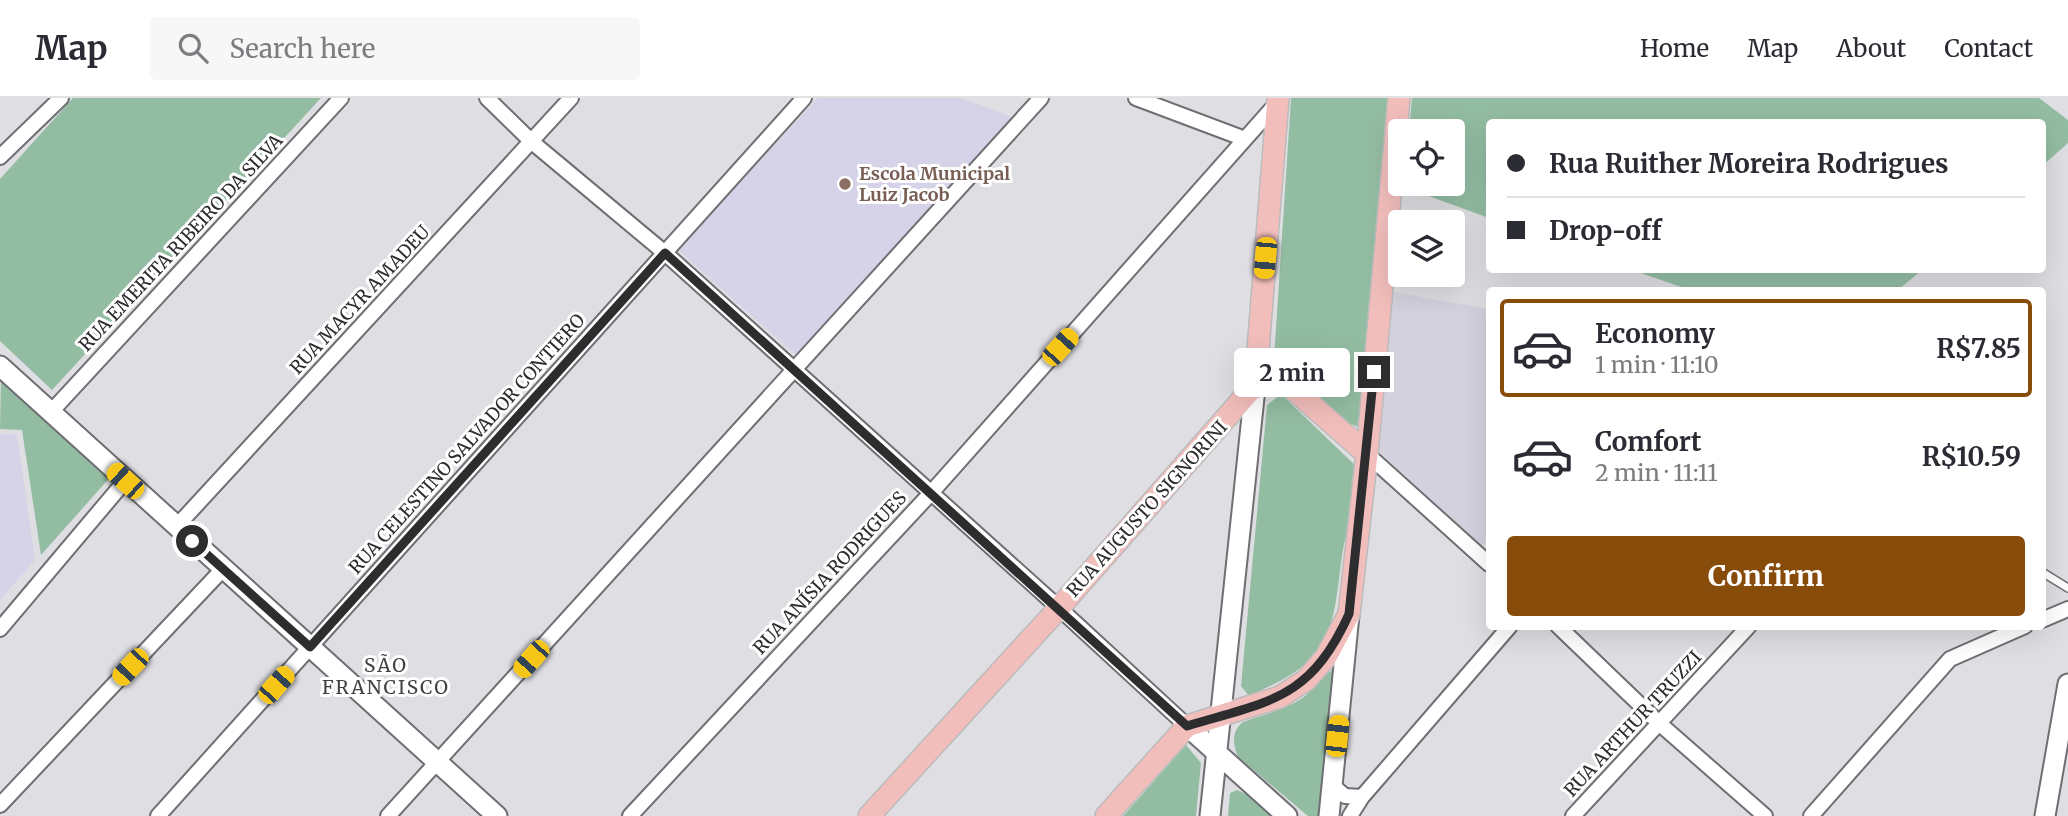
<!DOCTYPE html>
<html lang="en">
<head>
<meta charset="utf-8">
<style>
  :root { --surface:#fff; --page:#f7f7f7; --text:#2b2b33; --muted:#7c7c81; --line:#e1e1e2; --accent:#884c0a }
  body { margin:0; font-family:Merriweather,serif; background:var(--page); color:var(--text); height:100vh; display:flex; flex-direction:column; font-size:26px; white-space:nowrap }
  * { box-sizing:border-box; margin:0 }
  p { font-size:23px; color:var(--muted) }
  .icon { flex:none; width:38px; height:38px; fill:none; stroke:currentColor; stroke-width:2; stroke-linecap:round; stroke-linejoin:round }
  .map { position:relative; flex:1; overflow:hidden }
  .panel { position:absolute; left:1486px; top:189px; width:560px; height:343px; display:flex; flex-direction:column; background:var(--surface); border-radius:7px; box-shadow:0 7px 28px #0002 }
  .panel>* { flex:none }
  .banner { position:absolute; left:1486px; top:21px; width:560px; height:154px; border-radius:7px; box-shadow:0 7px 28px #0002; display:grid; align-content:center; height:154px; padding:0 21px; background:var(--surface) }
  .controls { position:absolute; left:1388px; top:21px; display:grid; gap:14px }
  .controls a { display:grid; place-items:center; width:77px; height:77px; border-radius:7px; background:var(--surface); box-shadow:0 7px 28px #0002; font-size:35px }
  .end { position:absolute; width:32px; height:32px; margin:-16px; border:9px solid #2d2c2e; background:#fff; box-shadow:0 0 0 4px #fff }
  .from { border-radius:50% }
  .bubble { position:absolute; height:49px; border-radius:7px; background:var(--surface); box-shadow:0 7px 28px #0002; font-size:23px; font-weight:700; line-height:49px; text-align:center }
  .car { position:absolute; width:21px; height:42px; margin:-21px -10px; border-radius:9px; box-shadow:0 0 5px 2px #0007; background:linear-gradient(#f5c518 24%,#345 0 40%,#f5c518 0 76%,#345 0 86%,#f5c518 0) }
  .banner b { display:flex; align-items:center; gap:24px; height:66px; font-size:26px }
  .banner b+b { border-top:2px solid var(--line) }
  .banner i { width:18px; height:18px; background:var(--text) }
  ul { padding:12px 0 0; list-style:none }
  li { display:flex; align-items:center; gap:21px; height:98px; margin:0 14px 10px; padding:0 7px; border:4px solid transparent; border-radius:7px }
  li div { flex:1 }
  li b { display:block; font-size:26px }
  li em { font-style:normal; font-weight:700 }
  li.active { border-color:var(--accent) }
  li>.icon { width:63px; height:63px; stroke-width:1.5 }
  .cta { display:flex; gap:14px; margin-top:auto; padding:14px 21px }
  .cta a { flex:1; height:80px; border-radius:7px; background:var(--accent); color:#fff; font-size:28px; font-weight:700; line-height:80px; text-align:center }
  header { display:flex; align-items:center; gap:42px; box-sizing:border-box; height:98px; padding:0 35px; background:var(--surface); border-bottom:2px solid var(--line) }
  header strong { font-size:33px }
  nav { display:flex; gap:38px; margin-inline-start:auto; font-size:24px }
  .search { width:490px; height:63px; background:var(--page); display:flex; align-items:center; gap:18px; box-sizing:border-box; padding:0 24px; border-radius:7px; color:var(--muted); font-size:26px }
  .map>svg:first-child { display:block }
  .built { fill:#d3d1dd }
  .education { fill:#d6d2e7 }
  .green { fill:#93bda3 }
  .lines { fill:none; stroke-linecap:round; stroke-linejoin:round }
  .lane-casing { stroke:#6f6e72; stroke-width:10 }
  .street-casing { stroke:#6f6e72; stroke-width:18 }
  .secondary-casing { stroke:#6f6e72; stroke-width:23 }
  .primary-casing { stroke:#bcbbbc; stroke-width:24 }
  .lane { stroke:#fff; stroke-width:7 }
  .street { stroke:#fff; stroke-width:14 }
  .secondary { stroke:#fff; stroke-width:19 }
  .primary { stroke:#f2bebc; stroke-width:21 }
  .route { stroke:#2d2c2e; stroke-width:9 }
  .education-dot { fill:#8d6e63; stroke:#fff; stroke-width:2.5 }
  .labels { text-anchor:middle; stroke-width:6; stroke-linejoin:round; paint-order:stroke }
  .education-label { font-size:18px; font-weight:bold; fill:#785e54; stroke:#fff; text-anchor:start }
  .street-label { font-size:18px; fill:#2d2c2e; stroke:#fff }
  .neighbourhood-label { font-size:19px; letter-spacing:2px; fill:#424245; stroke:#fff }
</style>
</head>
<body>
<header>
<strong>Map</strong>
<div class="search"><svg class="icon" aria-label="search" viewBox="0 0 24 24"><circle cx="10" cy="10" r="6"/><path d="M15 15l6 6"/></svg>Search here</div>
<nav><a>Home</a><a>Map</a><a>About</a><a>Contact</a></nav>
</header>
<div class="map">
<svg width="2068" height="718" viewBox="0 0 2068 718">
  <rect width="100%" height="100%" fill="#dfdee2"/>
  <path class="built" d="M1393,194L1489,211V441L1481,448L1379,353Z"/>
  <path class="education" d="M818,0H961L1012,19L796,257L678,152Z
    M0,336L17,337L35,462L0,502Z"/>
  <path class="green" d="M73,0H321L52,292L0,243V81Z
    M1291,0H1392L1366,300L1358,329L1343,323L1274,261Z
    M1412,0H2039L2068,22V45L2042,68V24H1489V120L1404,89V86H1452V33H1409Z
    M1632,172H1922L1898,192H1690Z
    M1,278L113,376L41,457L22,332L0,331Z
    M1281,296L1360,372C1357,399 1350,420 1344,446C1337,481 1339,526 1316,555C1299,576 1272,587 1249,598L1241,588L1267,307Z
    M1334,571L1325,710L1318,718H1308L1238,659C1233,646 1231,633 1243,624C1262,617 1284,612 1301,601C1312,594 1327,573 1334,571Z
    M1186,647L1201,665L1196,718H1123Z
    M1237,692L1246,696L1270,718H1228L1230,695Z"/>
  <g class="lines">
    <defs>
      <path id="lane" d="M2042,474L2068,490"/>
      <path id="street" d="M487,0L532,44L665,155L1059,510L1187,628
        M1136,0L1245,41
        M0,59L61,0
        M50,315L341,0
        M1367,356L1489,466
        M176,429L571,0
        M2042,522L2068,511
        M1558,528L1660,626L1765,718
        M0,531L125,383
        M1332,687L1345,698L1362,699
        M0,707L223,471
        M158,718L804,0
        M388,718L1041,0
        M630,718L931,395L1277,5
        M1350,718L1362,699L1510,528
        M1573,718L1749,528
        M1811,718L1950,561L2025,528"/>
      <path id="secondary" d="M0,268L497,718
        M1187,628L1287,718
        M1210,718L1255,290
        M1329,718L1349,517
        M2045,718L2068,586"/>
      <path id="primary" d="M1255,290L1278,0
        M869,718L1059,510L1262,279L1274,274L1367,356
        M1106,718L1187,628L1280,599L1306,582L1326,559L1349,516L1367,356L1399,0"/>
    </defs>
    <use href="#lane" class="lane-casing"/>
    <use href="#street" class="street-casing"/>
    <use href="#secondary" class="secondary-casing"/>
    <use href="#primary" class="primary-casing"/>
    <use href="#lane" class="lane"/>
    <use href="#street" class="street"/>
    <use href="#secondary" class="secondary"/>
    <use href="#primary" class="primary"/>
  </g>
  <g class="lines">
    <path class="route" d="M192,443L310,549L665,155L1187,628C1270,603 1310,602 1349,516L1374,274"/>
  </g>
  <circle class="education-dot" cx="845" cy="86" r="7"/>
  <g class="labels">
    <g class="education-label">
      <text x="859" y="82">Escola Municipal<tspan x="859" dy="21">Luiz Jacob</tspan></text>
    </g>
    <g class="street-label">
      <text transform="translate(181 145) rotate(-47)" y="6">RUA EMERITA RIBEIRO DA SILVA</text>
      <text transform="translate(360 202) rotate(-47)" y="6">RUA MACYR AMADEU</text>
      <text transform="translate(467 346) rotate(-48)" y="6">RUA CELESTINO SALVADOR CONTIERO</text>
      <text transform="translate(1147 411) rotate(-48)" y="6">RUA AUGUSTO SIGNORINI</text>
      <text transform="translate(830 475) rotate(-47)" y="6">RUA ANÍSIA RODRIGUES</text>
      <text transform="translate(1633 626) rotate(-47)" y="6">RUA ARTHUR TRUZZI</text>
    </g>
    <g class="neighbourhood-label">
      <text x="386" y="574">SÃO<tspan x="386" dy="22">FRANCISCO</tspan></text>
    </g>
  </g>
</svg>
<div class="controls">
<a><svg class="icon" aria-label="locate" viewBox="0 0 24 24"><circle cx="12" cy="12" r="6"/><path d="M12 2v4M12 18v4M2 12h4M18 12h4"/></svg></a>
<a><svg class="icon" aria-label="layers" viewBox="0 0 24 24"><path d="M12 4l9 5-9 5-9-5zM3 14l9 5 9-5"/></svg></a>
</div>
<i class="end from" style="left:192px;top:443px"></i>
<i class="end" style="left:1374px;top:274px"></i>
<div class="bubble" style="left:1234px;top:250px;width:116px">2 min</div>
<i class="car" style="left:1265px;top:160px;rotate:185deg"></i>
<i class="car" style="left:1060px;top:249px;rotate:42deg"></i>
<i class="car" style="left:125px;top:383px;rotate:312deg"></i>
<i class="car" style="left:531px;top:561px;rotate:222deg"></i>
<i class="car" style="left:130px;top:569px;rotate:223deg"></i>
<i class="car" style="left:276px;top:587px;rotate:42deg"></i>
<i class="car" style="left:1337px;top:638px;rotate:6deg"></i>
<div class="banner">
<b><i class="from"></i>Rua Ruither Moreira Rodrigues</b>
<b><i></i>Drop-off</b>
</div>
<section class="panel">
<ul>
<li class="active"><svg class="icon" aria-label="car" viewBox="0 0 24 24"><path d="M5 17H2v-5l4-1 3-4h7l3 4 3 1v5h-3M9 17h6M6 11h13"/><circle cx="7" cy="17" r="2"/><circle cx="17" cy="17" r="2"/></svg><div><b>Economy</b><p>1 min · 11:10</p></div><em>R$7.85</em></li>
<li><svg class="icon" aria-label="car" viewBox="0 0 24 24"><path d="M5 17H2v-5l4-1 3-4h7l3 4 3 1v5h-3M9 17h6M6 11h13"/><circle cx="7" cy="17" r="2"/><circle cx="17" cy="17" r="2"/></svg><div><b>Comfort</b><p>2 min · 11:11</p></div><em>R$10.59</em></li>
</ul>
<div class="cta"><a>Confirm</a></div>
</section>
</div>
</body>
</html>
